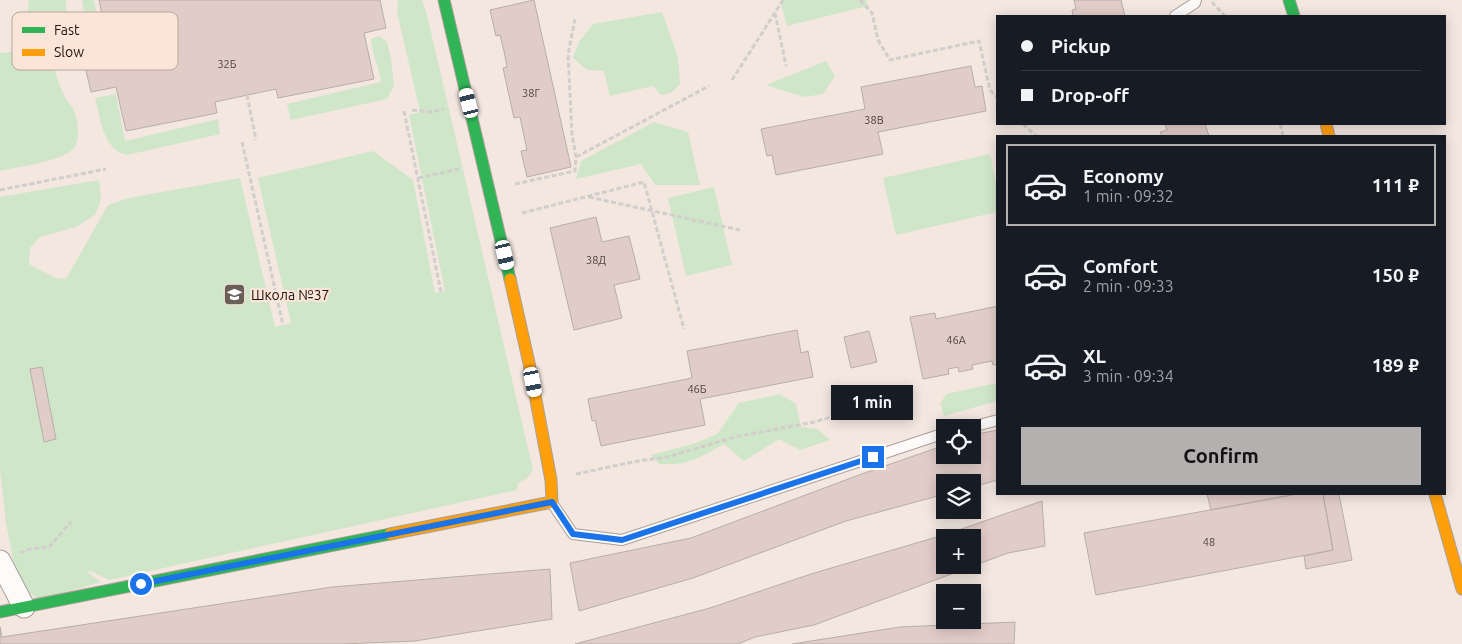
<!DOCTYPE html>
<html lang="en">
<head>
<meta charset="utf-8">
<style>
  :root { --surface:#171b24; --page:#20242c; --text:#f1f3f6; --muted:#9ea1a6; --line:#363941; --accent:#b4b0af }
  body { margin:0; font-family:Ubuntu,sans-serif; background:var(--page); color:var(--text); height:100vh; display:flex; flex-direction:column; font-size:19px; white-space:nowrap }
  * { box-sizing:border-box; margin:0 }
  p { font-size:16px; color:var(--muted) }
  .icon { flex:none; width:28px; height:28px; fill:none; stroke:currentColor; stroke-width:2; stroke-linecap:round; stroke-linejoin:round }
  .map { position:relative; flex:1; overflow:hidden }
  .side { position:absolute; left:996px; top:135px; width:450px; height:360px; display:flex; flex-direction:column; background:var(--surface); border-radius:0px; box-shadow:0 2px 12px #0003 }
  .side>* { flex:none }
  .hud { position:absolute; left:996px; top:15px; width:450px; height:110px; border-radius:0px; box-shadow:0 2px 12px #0003; display:grid; align-content:center; height:110px; padding:0 25px; background:var(--surface) }
  .tools { position:absolute; left:936px; top:419px; display:grid; gap:10px }
  .tools a { display:grid; place-items:center; width:45px; height:45px; border-radius:0px; background:var(--surface); box-shadow:0 2px 12px #0003; font-size:25px }
  .end { position:absolute; width:22px; height:22px; margin:-11px; border:6px solid #1a73e8; background:#fff; box-shadow:0 0 0 2px #fff }
  .from { border-radius:50% }
  .bubble { position:absolute; height:35px; border-radius:0px; background:var(--surface); box-shadow:0 2px 12px #0003; font-size:16px; font-weight:700; line-height:35px; text-align:center }
  .car { position:absolute; width:15px; height:30px; margin:-15px -8px; border-radius:6px; box-shadow:0 0 4px 1px #0007; background:linear-gradient(#fff 24%,#345 0 40%,#fff 0 76%,#345 0 86%,#fff 0) }
  .hud b { display:flex; align-items:center; gap:18px; height:48px; font-size:19px }
  .hud b+b { border-top:1px solid var(--line) }
  .hud i { width:12px; height:12px; background:var(--text) }
  ul { padding:9px 0 0; list-style:none }
  li { display:flex; align-items:center; gap:15px; height:82px; margin:0 10px 8px; padding:0 15px; border:2px solid transparent; border-radius:0px }
  li div { flex:1 }
  li b { display:block; font-size:19px }
  li em { font-style:normal; font-weight:700 }
  li.on { border-color:var(--accent) }
  li>.icon { width:45px; height:45px; stroke-width:1.5 }
  .button { display:flex; gap:10px; margin-top:auto; padding:10px 25px }
  .button a { flex:1; height:58px; border-radius:0px; background:var(--accent); color:#111; font-size:20px; font-weight:700; line-height:58px; text-align:center }
  .map>svg:first-child { display:block }
  .green { fill:#d0e6c9 }
  .building { fill:#e1cdc8; stroke:#b8adaa; fill-rule:evenodd }
  .lines { fill:none; stroke-linecap:round; stroke-linejoin:round }
  .lane-casing { stroke:#a99f99; stroke-width:12 }
  .street-casing { stroke:#a99f99; stroke-width:23 }
  .fast-casing { stroke:#a99f99; stroke-width:13 }
  .slow-casing { stroke:#a99f99; stroke-width:13 }
  .path { stroke:#d1cecc; stroke-width:3; stroke-dasharray:5 2.5; stroke-linecap:butt }
  .lane { stroke:#fdfbfa; stroke-width:10 }
  .street { stroke:#fdfbfa; stroke-width:21 }
  .fast { stroke:#30b455; stroke-width:11 }
  .slow { stroke:#ff9f0a; stroke-width:11 }
  .route { stroke:#1a73e8; stroke-width:6 }
  .labels { text-anchor:middle; stroke-width:4.5; stroke-linejoin:round; paint-order:stroke }
  .number-label { font-size:11px; fill:#4f423d }
  .poi-label { font-size:14px; fill:#1e140f; stroke:#fbe4d8; text-anchor:start }
  .key { fill:#fbe4d8; stroke:#b9a69c; stroke-width:1 }
  .key-label { font-size:14px; fill:#1e140f }
</style>
</head>
<body>
<div class="map">
<svg width="1462" height="644" viewBox="0 0 1462 644">
  <rect width="100%" height="100%" fill="#f3e7e0"/>
  <path class="green" d="M29,0H66V35L59,48L47,56C56,68 57,82 64,95C66,101 72,105 74,111C78,121 81,139 74,148C64,161 16,167 0,171V53L30,50L33,43L27,18Z
    M82,0H94L102,40L89,43Z
    M398,0H422L427,15L533,470L527,478L518,483L517,490L109,580L91,571L87,572L101,582L39,600L26,590L14,564L6,523L0,470V197L99,180L101,199L96,214L76,227L40,237L30,248L29,264L55,278L66,279L108,205L129,198L240,178L275,327L291,323L258,178L373,151L413,180L435,293L445,291L409,115L420,112L397,12Z
    M780,0H866L868,6L787,26Z
    M662,12L678,57L680,84L671,93L661,95L653,86L610,96L604,71L587,70L573,58L579,42L593,24Z
    M379,36L387,42L391,58L394,86L387,99L291,120L287,104L381,82C379,67 372,54 371,39Z
    M826,61L835,76L823,94L804,97L766,85Z
    M116,94L125,141L218,119L220,134L127,155C102,149 101,119 95,98Z
    M654,122L688,132L700,185H655L641,164L576,179L581,161Z
    M990,154L997,189V212L896,235L883,178Z
    M714,187L732,265L686,276L668,198Z
    M997,383V401L944,416L940,404L946,394Z
    M780,394L796,404L801,427L817,429L830,440L800,450L779,439L744,461L724,444C698,458 690,466 659,464L651,455L696,443L717,434L739,403Z"/>
  <path class="building" d="M99,0H380L386,28L364,33L374,79L278,98L276,89L215,102L217,113L126,131L116,87L91,92L81,49L108,44Z
    M534,0L571,167L527,177L521,151L527,150L520,117L514,118L503,68L507,67L504,51L500,35L496,36L490,10Z
    M1074,0H1121L1125,16H1073L1072,10L1076,9Z
    M971,66L975,87L982,86L986,111L878,132L883,154L776,175L772,155L767,156L761,129L865,109L861,87Z
    M1165,124H1205L1209,136H1162L1160,132L1167,130Z
    M596,217L602,242L629,236L640,279L614,285L622,318L574,330L550,228Z
    M998,306V364L993,365L992,361L972,365L973,369L959,372L958,367L948,369L949,374L923,379L910,317L935,313L936,319Z
    M797,330L801,353L808,351L813,377L700,399L705,425L601,446L595,420L592,421L588,399L692,378L687,351Z
    M869,331L877,362L851,368L844,337Z
    M42,367L56,439L44,442L30,369Z
    M998,430V480L972,487V482H945V494L846,521L693,578L579,611L570,563L691,538L859,475L945,445V455H972V435Z
    M1207,494H1297L1211,510Z
    M1297,494H1323L1333,550L1096,595L1084,533Z
    M1323,494H1339L1352,560L1306,569L1304,556L1333,550Z
    M1042,501L1045,546L1008,553L814,625L755,637L738,644H575L710,608L811,574L947,534ZM945,538H972V565H945Z
    M550,569L552,619L415,641L342,644H0V627L2,637L332,587Z
    M1015,622L1014,644H792L900,627Z"/>
  <g class="lines">
    <defs>
      <path id="lane" d="M1175,16L1195,3L1196,0
        M968,428L998,420
        M552,503L573,534L622,540L945,433"/>
      <path id="street" d="M0,561L24,607"/>
      <path id="fast" d="M444,0L510,279
        M1289,0L1294,16
        M0,612L390,534"/>
      <path id="slow" d="M1326,124L1329,136
        M1435,494L1462,589
        M390,534L552,502L551,480L529,363L510,279"/>
    </defs>
    <use href="#lane" class="lane-casing"/>
    <use href="#street" class="street-casing"/>
    <use href="#fast" class="fast-casing"/>
    <use href="#slow" class="slow-casing"/>
    <path class="path" d="M860,0L872,13L878,40L890,60L979,41L990,90L998,98
      M1212,2L1225,16
      M775,13L786,66
      M732,80L783,0
      M247,95L256,140
      M412,110L431,112L444,109
      M404,111L441,292
      M1023,124L1036,136
      M1280,124L1283,136
      M242,142L283,325
      M576,157L709,86
      M418,178L459,169
      M515,184L575,171L576,157L572,135L568,54L575,19
      M0,190L106,169
      M589,197L740,230
      M522,213L644,182L684,329
      M576,474L638,461L667,457L735,437L814,422L851,411
      M20,553L29,549L49,547L71,522"/>
    <use href="#lane" class="lane"/>
    <use href="#street" class="street"/>
    <use href="#fast" class="fast"/>
    <use href="#slow" class="slow"/>
  </g>
  <g class="lines">
    <path class="route" d="M141,584L552,502L573,534L622,540L873,457"/>
  </g>
  <defs>
    <symbol id="school-square" viewBox="-11 -11 22 22"><rect x="-9" y="-9" width="18" height="18" rx="4" fill="#695e58" stroke="#fbe4d8"/><path d="M0-5L7-2L0 1L-7-2ZM-4 1L0 2.5L4 1V4Q0 6-4 4Z" fill="#fff"/></symbol>
  </defs>
  <g fill-rule="evenodd">
    <use href="#school-square" x="222" y="282" width="25" height="25"/>
  </g>
  <g class="labels">
    <g class="number-label">
      <text x="227" y="68">32Б</text>
      <text x="531" y="97">38Г</text>
      <text x="874" y="124">38В</text>
      <text x="596" y="264">38Д</text>
      <text x="956" y="344">46А</text>
      <text x="697" y="393">46Б</text>
      <text x="1209" y="546">48</text>
    </g>
    <g class="poi-label">
      <text x="251" y="300">Школа №37</text>
    </g>
  </g>
  <rect x="12" y="12" width="166" height="58" rx="8" class="key"/>
  <rect x="22" y="27" width="23" height="6" fill="#30b455"/>
  <rect x="22" y="49" width="23" height="7" fill="#ff9f0a"/>
  <g class="key-label">
    <text x="54" y="35">Fast</text>
    <text x="54" y="57">Slow</text>
  </g>
</svg>
<div class="tools">
<a><svg class="icon" aria-label="locate" viewBox="0 0 24 24"><circle cx="12" cy="12" r="6"/><path d="M12 2v4M12 18v4M2 12h4M18 12h4"/></svg></a>
<a><svg class="icon" aria-label="layers" viewBox="0 0 24 24"><path d="M12 4l9 5-9 5-9-5zM3 14l9 5 9-5"/></svg></a>
<a>+</a>
<a>−</a>
</div>
<i class="end from" style="left:141px;top:584px"></i>
<i class="end" style="left:873px;top:457px"></i>
<div class="bubble" style="left:831px;top:385px;width:82px">1 min</div>
<i class="car" style="left:469px;top:103px;rotate:346deg"></i>
<i class="car" style="left:505px;top:255px;rotate:167deg"></i>
<i class="car" style="left:533px;top:382px;rotate:169deg"></i>
<div class="hud">
<b><i class="from"></i>Pickup</b>
<b><i></i>Drop-off</b>
</div>
<section class="side">
<ul>
<li class="on"><svg class="icon" aria-label="car" viewBox="0 0 24 24"><path d="M5 17H2v-5l4-1 3-4h7l3 4 3 1v5h-3M9 17h6M6 11h13"/><circle cx="7" cy="17" r="2"/><circle cx="17" cy="17" r="2"/></svg><div><b>Economy</b><p>1 min · 09:32</p></div><em>111 ₽</em></li>
<li><svg class="icon" aria-label="car" viewBox="0 0 24 24"><path d="M5 17H2v-5l4-1 3-4h7l3 4 3 1v5h-3M9 17h6M6 11h13"/><circle cx="7" cy="17" r="2"/><circle cx="17" cy="17" r="2"/></svg><div><b>Comfort</b><p>2 min · 09:33</p></div><em>150 ₽</em></li>
<li><svg class="icon" aria-label="car" viewBox="0 0 24 24"><path d="M5 17H2v-5l4-1 3-4h7l3 4 3 1v5h-3M9 17h6M6 11h13"/><circle cx="7" cy="17" r="2"/><circle cx="17" cy="17" r="2"/></svg><div><b>XL</b><p>3 min · 09:34</p></div><em>189 ₽</em></li>
</ul>
<div class="button"><a>Confirm</a></div>
</section>
</div>
</body>
</html>
